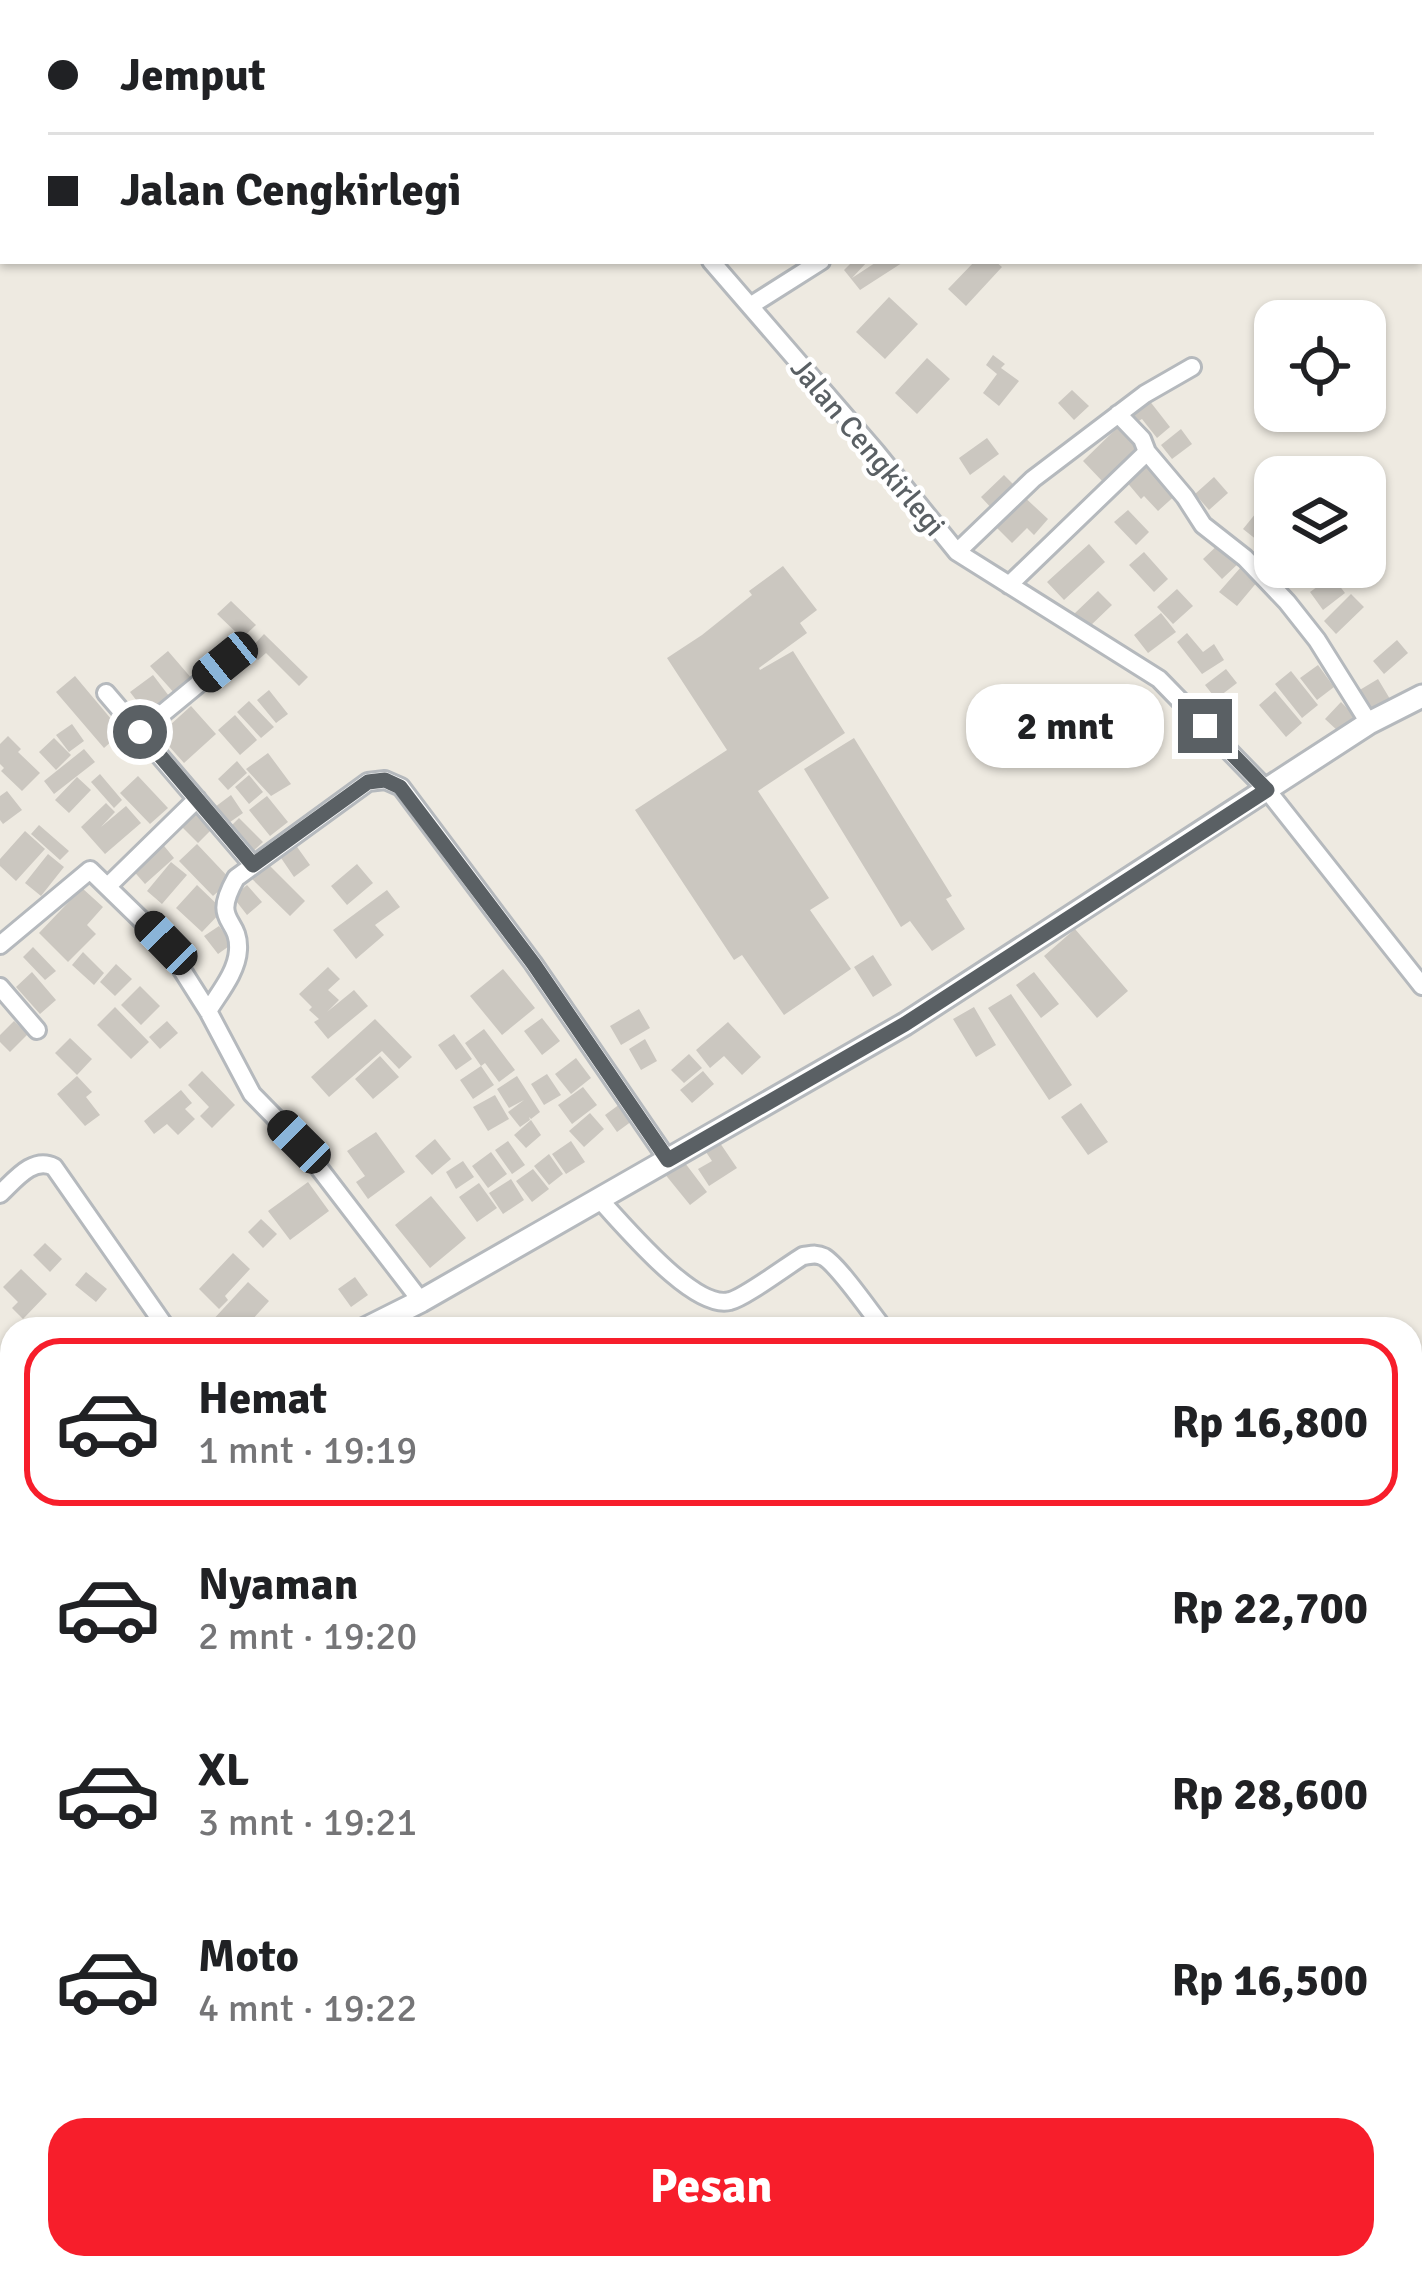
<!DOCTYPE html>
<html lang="id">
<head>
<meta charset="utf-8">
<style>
  :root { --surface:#fff; --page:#f2f2f2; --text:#202124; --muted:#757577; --line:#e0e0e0; --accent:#f71e2b }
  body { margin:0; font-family:Signika,sans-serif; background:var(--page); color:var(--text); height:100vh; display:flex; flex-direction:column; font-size:45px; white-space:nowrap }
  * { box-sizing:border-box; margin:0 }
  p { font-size:39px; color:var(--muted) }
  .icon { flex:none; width:66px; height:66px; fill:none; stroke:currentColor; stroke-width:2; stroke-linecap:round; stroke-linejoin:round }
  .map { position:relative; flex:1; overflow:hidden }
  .panel { position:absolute; left:0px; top:1317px; width:1422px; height:963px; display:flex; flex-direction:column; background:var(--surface); border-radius:36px 36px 0 0; box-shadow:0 3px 9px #0004 }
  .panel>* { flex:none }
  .guide { position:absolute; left:0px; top:0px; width:1422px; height:264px; box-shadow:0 3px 9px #0004; display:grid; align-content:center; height:264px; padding:0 48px; background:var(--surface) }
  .buttons { position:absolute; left:1254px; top:300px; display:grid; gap:24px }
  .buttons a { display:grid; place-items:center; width:132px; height:132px; border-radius:24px; background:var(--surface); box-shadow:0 3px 9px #0004; font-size:60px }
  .end { position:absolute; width:54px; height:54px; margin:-27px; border:15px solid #5a6064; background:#fff; box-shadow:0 0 0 6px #fff }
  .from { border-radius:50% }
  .bubble { position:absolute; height:84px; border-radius:36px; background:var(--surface); box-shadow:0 3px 9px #0004; font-size:39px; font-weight:800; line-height:84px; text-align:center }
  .car { position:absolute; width:36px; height:72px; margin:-36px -18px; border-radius:15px; box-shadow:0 0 9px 3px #0007; background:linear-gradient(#222 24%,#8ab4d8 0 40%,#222 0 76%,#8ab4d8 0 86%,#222 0) }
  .guide b { display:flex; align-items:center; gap:42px; height:114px; font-size:45px }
  .guide b+b { border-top:3px solid var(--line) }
  .guide i { width:30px; height:30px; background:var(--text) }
  ul { padding:21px 0 0; list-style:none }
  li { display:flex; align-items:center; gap:36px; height:168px; margin:0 24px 18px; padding:0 24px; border:6px solid transparent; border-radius:36px }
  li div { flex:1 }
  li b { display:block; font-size:45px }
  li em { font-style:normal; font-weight:800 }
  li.on { border-color:var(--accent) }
  li>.icon { width:108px; height:108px; stroke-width:1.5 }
  .action { display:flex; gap:24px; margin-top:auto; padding:24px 48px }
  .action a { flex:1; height:138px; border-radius:36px; background:var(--accent); color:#fff; font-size:48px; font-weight:800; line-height:138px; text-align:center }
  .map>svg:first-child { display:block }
  .building { fill:#cbc7c0 }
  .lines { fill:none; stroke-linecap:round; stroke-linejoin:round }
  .minor-casing { stroke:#b5b9bd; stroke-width:22 }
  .tertiary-casing { stroke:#b5b9bd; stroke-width:27 }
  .minor { stroke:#fff; stroke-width:16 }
  .tertiary { stroke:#fff; stroke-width:21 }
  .route { stroke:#5a6064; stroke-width:15 }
  .labels { text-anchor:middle; stroke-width:9; stroke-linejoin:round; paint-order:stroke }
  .street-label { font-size:30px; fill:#5a6064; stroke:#fff }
</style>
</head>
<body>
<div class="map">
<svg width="1422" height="2279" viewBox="0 0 1422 2279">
  <rect width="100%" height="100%" fill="#eeeae1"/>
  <path class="building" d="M853,261H868L852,278L878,261H905L860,290L844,270Z
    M975,261H995L1002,267L966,306L948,289Z
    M889,297L918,324L885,359L856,332Z
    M993,355L1005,364L1001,368L1019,381L999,406L983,393L997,374L986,365Z
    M927,358L950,379L917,414L895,393Z
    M1072,390L1089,406L1074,420L1058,403Z
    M1145,395L1170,427L1157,438L1142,419L1137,422L1127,410Z
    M1120,425L1141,447L1104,483L1083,461Z
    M1181,429L1192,444L1172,459L1161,445Z
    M987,438L999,454L970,475L959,458Z
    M1150,459L1179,492L1158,511L1144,496L1141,499L1125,480Z
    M1004,475L1018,489L995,512L981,497Z
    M1214,477L1228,493L1209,510L1195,494Z
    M1020,493L1048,519L1034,535L1027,528L1012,543L992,523Z
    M1128,510L1149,532L1136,545L1114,522Z
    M1256,513L1275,528L1262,544L1243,529Z
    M1222,541L1241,561L1222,579L1203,559Z
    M1089,544L1105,562L1064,600L1047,582Z
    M1144,552L1168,579L1154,592L1129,565Z
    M783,566L817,610L800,623L807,633L759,668L760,670L793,651L845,733L758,791L829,898L810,910L851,969L784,1015L742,955L734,960L635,810L727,750L667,658L702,635L752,595L749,591Z
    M1241,567L1258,581L1237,606L1219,592Z
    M1332,576L1345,593L1323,610L1310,592Z
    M1177,589L1193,606L1173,624L1157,607Z
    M1098,591L1112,605L1088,628L1074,614Z
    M1351,594L1364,607L1336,634L1324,621Z
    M231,601L256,625L242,638L217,614Z
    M1161,613L1176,632L1148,653L1134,635Z
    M1187,633L1203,652L1214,644L1224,660L1202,674L1177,642Z
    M264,634L308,677L299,686L266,653L258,660L248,651Z
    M1397,640L1408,653L1384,674L1373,661Z
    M168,651L193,680L176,695L150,666Z
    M1318,665L1334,687L1317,700L1300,678Z
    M1226,669L1237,683L1216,699L1205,685Z
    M1291,671L1318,705L1302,718L1275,684Z
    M153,675L172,700L150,718L130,692Z
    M75,676L122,732L104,748L56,692Z
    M1378,679L1390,699L1365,714L1353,694Z
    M269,690L288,714L276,723L257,700Z
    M1275,691L1302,723L1286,737L1259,705Z
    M249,701L274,727L261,738L237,712Z
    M1341,702L1355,716L1339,732L1325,719Z
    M191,706L216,734L184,763L159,735Z
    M235,715L257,740L240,755L218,730Z
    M72,724L84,741L69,752L56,735Z
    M8,736L21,749L18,752L40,773L22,791L1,771L4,768L0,764V744Z
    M54,738L71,755L56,770L39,752Z
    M854,738L952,896L946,899L965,929L932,951L910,921L901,927L804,769Z
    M84,749L95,762L54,794L44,781Z
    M268,753L291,784L271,796L246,769Z
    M237,761L247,773L228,790L218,779Z
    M100,774L122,800L114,808L91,782Z
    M249,775L263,792L249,804L235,787Z
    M138,776L168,808L150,824L120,793Z
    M77,777L91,790L69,813L55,800Z
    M7,791L22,810L3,824L0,820V796Z
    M231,795L243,813L223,827L211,810Z
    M267,796L288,822L270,836L249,810Z
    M106,803L115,812L101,827L126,806L141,823L105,854L81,827Z
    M193,811L211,830L198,843L179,824Z
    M239,818L263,842L251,853L228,829Z
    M39,825L69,851L60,860L31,834Z
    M25,831L45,849L16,881L0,866V859Z
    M160,841L174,858L145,884L130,867Z
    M197,844L231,880L213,896L179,861Z
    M295,844L310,865L294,877L279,855Z
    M48,854L64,867L41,896L25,883Z
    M171,862L187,875L162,904L147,891Z
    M267,863L305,901L290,916L251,878Z
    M357,864L373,883L347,905L331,886Z
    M197,885L223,910L202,932L176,908Z
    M247,885L262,902L247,915L233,897Z
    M82,888L103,907L87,925L96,934L68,962L39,933Z
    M387,890L400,907L375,925L384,935L356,959L333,930Z
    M219,926L232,944L218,954L204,936Z
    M1075,929L1128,991L1097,1018L1044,956Z
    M33,947L56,971L45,980L23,957Z
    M83,952L104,973L94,985L72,965Z
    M873,955L892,985L873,997L854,967Z
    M116,964L132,979L115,996L100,982Z
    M328,967L340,979L328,990L339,1000L327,1012L354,990L368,1006L328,1039L314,1022L319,1019L309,1010L312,1007L299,994Z
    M503,969L535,1008L502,1035L470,996Z
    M32,972L56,1000L40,1014L16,987Z
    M1034,972L1059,1004L1041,1018L1016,985Z
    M140,986L160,1006L141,1025L121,1005Z
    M1011,994L1072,1085L1049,1100L988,1008Z
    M115,1007L149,1042L131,1059L97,1025Z
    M974,1007L996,1045L976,1057L953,1019Z
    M639,1009L650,1028L621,1045L610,1026Z
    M542,1018L560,1041L542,1055L524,1031Z
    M375,1019L412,1057L399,1069L382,1051L329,1097L311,1077Z
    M14,1021L28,1034L10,1052L0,1042V1035Z
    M167,1021L178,1033L160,1049L149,1037Z
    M728,1022L761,1057L742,1075L724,1056L710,1068L696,1050Z
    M484,1029L515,1070L499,1082L485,1063L481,1066L465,1043Z
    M454,1034L472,1059L456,1070L438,1045Z
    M70,1038L92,1059L77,1075L55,1053Z
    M645,1039L657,1061L641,1070L629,1049Z
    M689,1054L702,1068L684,1083L671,1070Z
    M380,1056L399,1077L373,1099L355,1079Z
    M576,1058L591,1078L571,1094L555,1074Z
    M481,1066L494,1085L473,1099L460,1080Z
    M202,1071L235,1105L212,1128L200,1116L209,1107L188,1085Z
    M703,1071L714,1084L692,1103L680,1090Z
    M547,1074L561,1095L544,1105L531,1084Z
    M77,1076L92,1092L86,1097L100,1115L85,1126L57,1094Z
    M517,1076L540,1112L531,1119L529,1117L530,1120L520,1127L508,1112L524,1100L509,1108L497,1089Z
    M583,1087L597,1105L572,1124L558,1105Z
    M181,1090L192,1103L185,1109L195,1119L178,1135L167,1124L154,1134L144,1121Z
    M495,1095L509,1119L488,1131L473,1107Z
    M1081,1103L1108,1142L1088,1155L1061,1117Z
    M620,1104L632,1121L617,1132L605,1115Z
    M590,1113L604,1129L584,1147L569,1131Z
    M531,1120L541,1135L526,1148L514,1135Z
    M376,1132L405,1172L368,1199L356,1182L365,1176L347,1151Z
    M435,1139L451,1159L432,1175L415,1156Z
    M508,1141L525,1165L512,1174L495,1150Z
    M571,1141L585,1162L566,1174L552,1154Z
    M720,1143L737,1168L709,1186L698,1169L712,1161L706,1152Z
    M491,1152L507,1174L488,1188L472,1166Z
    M549,1154L563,1174L549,1185L534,1166Z
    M682,1159L707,1192L690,1205L664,1173Z
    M463,1161L474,1177L456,1189L446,1172Z
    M533,1169L549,1189L532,1202L516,1181Z
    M511,1179L524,1200L503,1214L489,1193Z
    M308,1182L329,1211L290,1240L268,1211Z
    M479,1183L497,1208L477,1222L459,1197Z
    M431,1196L466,1238L430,1268L395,1225Z
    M261,1219L277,1234L263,1248L248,1232Z
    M45,1243L62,1259L50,1272L33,1255Z
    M233,1253L250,1269L225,1296L228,1300L219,1309L199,1289Z
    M21,1269L47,1294L23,1319L12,1308L18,1302L3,1287Z
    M86,1272L107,1289L96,1302L75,1285Z
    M355,1277L368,1295L351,1307L338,1289Z
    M248,1282L269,1301L244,1329H216L210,1323Z
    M12,1375V1407L0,1418V1386Z"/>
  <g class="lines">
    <defs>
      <path id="minor" d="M522,0L524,3
        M711,261L876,452L957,552L1159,679L1267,790L1422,986
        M750,306L821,261
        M1118,414L1142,439L1147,452L1185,497L1203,525L1245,558L1287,602L1317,640L1369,723
        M957,552L1033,479L1145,394L1192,367
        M1009,585L1147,452
        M106,693L253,865
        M140,732L225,662
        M109,885L197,799
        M0,945L90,870L165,943L208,1011L252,1094L299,1142L421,1301
        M0,987L37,1030
        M208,1011C219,993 237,972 238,950C240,916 210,924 236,878L368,782L385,780L401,787L533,963L668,1160
        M0,1194C15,1180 33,1156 54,1167L167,1329
        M599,1199C624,1225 694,1311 730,1301C744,1298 788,1265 803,1256C811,1255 816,1253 824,1257C839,1266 871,1313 884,1329
        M0,1513L11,1528
        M1410,2141L1422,2153
        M1033,2268L1042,2279
        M1264,2268L1274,2279"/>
      <path id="tertiary" d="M365,1329L421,1301L905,1024L1369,723L1422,696
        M0,1534L12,1528"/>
    </defs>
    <use href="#minor" class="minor-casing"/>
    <use href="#tertiary" class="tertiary-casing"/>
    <use href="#minor" class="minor"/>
    <use href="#tertiary" class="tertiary"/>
  </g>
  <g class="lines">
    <path class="route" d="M140,732L253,865L368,782L385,780L400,787L533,963L668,1160L905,1024L1267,790L1205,726"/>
  </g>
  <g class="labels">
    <g class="street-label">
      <text transform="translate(868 447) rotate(50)" y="10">Jalan Cengkirlegi</text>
    </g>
  </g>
</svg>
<div class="buttons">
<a><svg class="icon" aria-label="locate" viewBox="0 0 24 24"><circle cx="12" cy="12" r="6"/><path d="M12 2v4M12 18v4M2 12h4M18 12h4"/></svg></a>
<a><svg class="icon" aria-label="layers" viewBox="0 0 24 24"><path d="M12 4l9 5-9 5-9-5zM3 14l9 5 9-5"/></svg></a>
</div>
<i class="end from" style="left:140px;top:732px"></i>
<i class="end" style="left:1205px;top:726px"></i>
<div class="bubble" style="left:966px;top:684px;width:198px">2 mnt</div>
<i class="car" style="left:225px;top:662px;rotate:231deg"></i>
<i class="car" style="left:166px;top:943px;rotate:316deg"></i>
<i class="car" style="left:299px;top:1142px;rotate:315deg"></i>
<div class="guide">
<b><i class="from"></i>Jemput</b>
<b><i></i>Jalan Cengkirlegi</b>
</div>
<section class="panel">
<ul>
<li class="on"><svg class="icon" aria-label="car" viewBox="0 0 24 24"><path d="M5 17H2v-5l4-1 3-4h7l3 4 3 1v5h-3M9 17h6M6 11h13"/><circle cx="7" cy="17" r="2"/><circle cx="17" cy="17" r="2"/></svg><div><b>Hemat</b><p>1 mnt · 19:19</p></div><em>Rp 16,800</em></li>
<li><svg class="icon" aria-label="car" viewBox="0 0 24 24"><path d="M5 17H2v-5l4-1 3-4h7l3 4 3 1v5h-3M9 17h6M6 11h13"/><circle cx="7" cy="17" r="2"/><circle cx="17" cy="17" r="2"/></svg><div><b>Nyaman</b><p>2 mnt · 19:20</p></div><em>Rp 22,700</em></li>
<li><svg class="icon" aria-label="car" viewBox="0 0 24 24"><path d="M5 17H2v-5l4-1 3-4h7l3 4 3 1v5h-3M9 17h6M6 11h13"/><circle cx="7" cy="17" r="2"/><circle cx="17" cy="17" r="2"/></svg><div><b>XL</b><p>3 mnt · 19:21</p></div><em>Rp 28,600</em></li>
<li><svg class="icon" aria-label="car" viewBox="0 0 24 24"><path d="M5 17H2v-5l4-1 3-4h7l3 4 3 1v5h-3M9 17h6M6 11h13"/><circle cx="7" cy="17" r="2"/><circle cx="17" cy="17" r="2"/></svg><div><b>Moto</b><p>4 mnt · 19:22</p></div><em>Rp 16,500</em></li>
</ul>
<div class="action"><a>Pesan</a></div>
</section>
</div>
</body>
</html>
